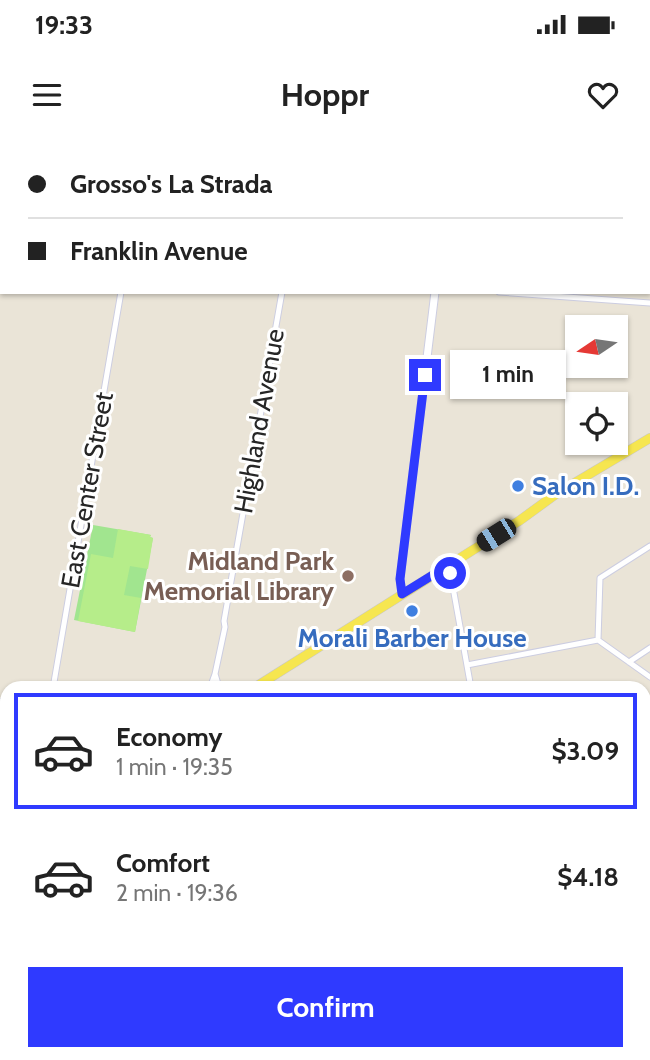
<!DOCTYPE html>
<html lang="en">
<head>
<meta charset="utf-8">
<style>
  :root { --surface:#fff; --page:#f6f6f6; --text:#222; --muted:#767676; --line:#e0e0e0; --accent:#2f3aff }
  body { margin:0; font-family:Cabin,sans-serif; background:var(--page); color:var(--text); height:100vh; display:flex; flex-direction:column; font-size:26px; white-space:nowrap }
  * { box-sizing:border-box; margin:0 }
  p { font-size:23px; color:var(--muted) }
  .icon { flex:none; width:38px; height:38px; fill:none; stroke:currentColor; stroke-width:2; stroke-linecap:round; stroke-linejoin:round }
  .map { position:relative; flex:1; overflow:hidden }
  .panel { position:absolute; left:0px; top:541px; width:651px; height:380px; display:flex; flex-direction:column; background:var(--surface); border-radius:21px 21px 0 0; box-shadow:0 2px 5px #0004 }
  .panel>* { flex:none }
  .hud { position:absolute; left:0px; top:0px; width:651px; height:154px; box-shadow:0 2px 5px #0004; display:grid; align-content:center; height:154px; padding:0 28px; background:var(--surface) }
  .needle { width:46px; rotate:257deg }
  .fabs { position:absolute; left:565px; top:175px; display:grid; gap:14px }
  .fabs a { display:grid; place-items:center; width:63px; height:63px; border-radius:0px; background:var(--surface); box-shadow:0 2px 5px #0004; font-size:35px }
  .end { position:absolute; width:32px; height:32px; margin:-16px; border:9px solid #2f3aff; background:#fff; box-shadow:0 0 0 4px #fff }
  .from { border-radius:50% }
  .bubble { position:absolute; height:49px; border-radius:0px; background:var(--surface); box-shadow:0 2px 5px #0004; font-size:23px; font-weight:800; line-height:49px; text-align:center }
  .car { position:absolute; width:21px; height:42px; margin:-21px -10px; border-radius:9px; box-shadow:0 0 5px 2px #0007; background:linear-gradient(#222 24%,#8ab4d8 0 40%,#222 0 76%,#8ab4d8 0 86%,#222 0) }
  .hud b { display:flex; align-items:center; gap:24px; height:66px; font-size:26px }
  .hud b+b { border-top:2px solid var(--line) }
  .hud i { width:18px; height:18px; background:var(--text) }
  ul { padding:12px 0 0; list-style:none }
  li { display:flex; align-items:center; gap:21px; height:116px; margin:0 14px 10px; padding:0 14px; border:4px solid transparent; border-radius:0px }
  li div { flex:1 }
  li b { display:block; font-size:26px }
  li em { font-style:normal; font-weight:800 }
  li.current { border-color:var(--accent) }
  li>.icon { width:63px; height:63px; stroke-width:1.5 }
  .button { display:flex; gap:14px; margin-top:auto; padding:14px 28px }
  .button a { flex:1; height:80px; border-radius:0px; background:var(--accent); color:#fff; font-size:28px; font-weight:800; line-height:80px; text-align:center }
  .status { display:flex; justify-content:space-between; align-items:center; height:49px; padding:0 35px; background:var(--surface); direction:ltr }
  .status svg { height:19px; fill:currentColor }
  header { display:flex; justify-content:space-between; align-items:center; height:91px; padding:0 28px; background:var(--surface); font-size:32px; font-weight:800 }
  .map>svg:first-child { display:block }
  .green { fill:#a1e58f }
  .pitch { fill:#b6ed8a }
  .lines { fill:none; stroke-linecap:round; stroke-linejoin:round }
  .stream { stroke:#63baf3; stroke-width:2.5 }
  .minor-casing { stroke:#cccde1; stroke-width:7 }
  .tertiary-casing { stroke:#cccde1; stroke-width:9 }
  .secondary-casing { stroke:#cccde1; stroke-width:10 }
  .primary-casing { stroke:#c7c7c7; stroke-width:10 }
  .minor { stroke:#fff; stroke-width:5 }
  .tertiary { stroke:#fff; stroke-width:7 }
  .secondary { stroke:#fff; stroke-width:8 }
  .primary { stroke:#f6e650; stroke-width:9 }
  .rail { stroke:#9a9ab2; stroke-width:2.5 }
  .route { stroke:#2f3aff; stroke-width:9 }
  .shop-dot { fill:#3f7fe0; stroke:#fff; stroke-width:2.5 }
  .education-dot { fill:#8d6e63; stroke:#fff; stroke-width:2.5 }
  .labels { text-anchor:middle; stroke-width:6; stroke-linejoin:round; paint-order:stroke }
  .street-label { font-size:26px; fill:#262626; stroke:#fff }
  .shop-label { font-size:26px; font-weight:bold; fill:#366cbe; stroke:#fff; text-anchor:start }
  .education-label { font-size:26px; font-weight:bold; fill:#785e54; stroke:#fff; text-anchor:end }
</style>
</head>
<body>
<div class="status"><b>19:33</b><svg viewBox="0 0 49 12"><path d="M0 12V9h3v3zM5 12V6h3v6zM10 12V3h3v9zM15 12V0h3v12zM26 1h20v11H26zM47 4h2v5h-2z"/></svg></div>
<header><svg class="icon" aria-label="menu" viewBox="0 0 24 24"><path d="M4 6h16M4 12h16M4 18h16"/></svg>Hoppr<svg class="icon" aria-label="heart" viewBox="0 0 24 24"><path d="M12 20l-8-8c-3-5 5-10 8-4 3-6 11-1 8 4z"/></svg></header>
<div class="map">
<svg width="650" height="920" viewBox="0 0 650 920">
  <rect width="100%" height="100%" fill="#eae4d7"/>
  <path class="green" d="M93,385L151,395L150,397L153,398L135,492L74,480Z
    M148,914H234L233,920H146Z"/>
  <path class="pitch" d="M118,389L151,395L150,397L153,398L148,429L130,426L124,455L141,458L135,492L78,481L91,414L113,418Z"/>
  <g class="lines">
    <path class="stream" d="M644,772L650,764
      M73,914L90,920
      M40,920L44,914
      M149,920L157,918L174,920
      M529,920L534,914"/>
    <defs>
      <path id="minor" d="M615,0L619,2
        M148,2L149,0
        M310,2V0
        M576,2L577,0
        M649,14H650
        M0,115H2
        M499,152L650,163
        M449,425L471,548
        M598,500L600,438L650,406
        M629,522L650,508
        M467,525L598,500L650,537
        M215,534L218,544L223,548
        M53,548L121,152
        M210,548L215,534L225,487L224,481L282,152
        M644,703L650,698
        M0,724L7,714
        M644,896L650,895
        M412,914V920
        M637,914L639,920
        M273,915L286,914
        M580,920L585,914"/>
      <path id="tertiary" d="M446,2V0
        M402,454L400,439L435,152"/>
      <path id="secondary" d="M0,563H7"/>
      <path id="primary" d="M254,548L519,381L556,354L650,298
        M0,868L7,859"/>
    </defs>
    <use href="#minor" class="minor-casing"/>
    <use href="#tertiary" class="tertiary-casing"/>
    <use href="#secondary" class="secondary-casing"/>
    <use href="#primary" class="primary-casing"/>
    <use href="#minor" class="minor"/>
    <use href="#tertiary" class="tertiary"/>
    <use href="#secondary" class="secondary"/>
    <use href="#primary" class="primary"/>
    <path class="rail" d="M644,809L650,801
      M557,920L563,914"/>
  </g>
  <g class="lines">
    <path class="route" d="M425,235L400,439L402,454L449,425L450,433"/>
  </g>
  <g class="shop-dot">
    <circle cx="518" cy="346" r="7"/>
    <circle cx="412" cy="471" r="7"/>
  </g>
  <circle class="education-dot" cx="348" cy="436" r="7"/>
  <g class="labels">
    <g class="street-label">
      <text transform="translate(259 281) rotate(-80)" y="9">Highland Avenue</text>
      <text transform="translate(87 350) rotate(-80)" y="9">East Center Street</text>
    </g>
    <g class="shop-label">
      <text x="532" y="355">Salon I.D.</text>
      <text x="412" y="507" text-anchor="middle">Morali Barber House</text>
    </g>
    <g class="education-label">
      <text x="334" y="430">Midland Park<tspan x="334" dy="30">Memorial Library</tspan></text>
    </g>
  </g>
</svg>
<div class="fabs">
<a><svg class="needle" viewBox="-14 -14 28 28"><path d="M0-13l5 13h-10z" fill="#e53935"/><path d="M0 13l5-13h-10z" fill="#767676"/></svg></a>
<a><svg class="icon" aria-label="locate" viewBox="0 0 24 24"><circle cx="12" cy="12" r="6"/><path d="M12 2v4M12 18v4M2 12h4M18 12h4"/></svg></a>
</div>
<i class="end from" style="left:450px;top:433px"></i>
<i class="end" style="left:425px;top:235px"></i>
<div class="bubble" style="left:450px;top:210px;width:116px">1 min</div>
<i class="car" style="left:496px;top:395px;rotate:238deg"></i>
<div class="hud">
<b><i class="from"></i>Grosso's La Strada</b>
<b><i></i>Franklin Avenue</b>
</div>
<section class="panel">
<ul>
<li class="current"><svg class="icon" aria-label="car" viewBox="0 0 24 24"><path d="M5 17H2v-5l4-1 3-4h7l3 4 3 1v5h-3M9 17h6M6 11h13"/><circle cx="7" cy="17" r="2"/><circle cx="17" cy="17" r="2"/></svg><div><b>Economy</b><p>1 min · 19:35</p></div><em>$3.09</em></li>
<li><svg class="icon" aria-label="car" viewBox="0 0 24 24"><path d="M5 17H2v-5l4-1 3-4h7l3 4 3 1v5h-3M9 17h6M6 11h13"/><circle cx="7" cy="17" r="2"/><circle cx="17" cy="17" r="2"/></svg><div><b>Comfort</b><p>2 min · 19:36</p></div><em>$4.18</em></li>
</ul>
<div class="button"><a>Confirm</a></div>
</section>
</div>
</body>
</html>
